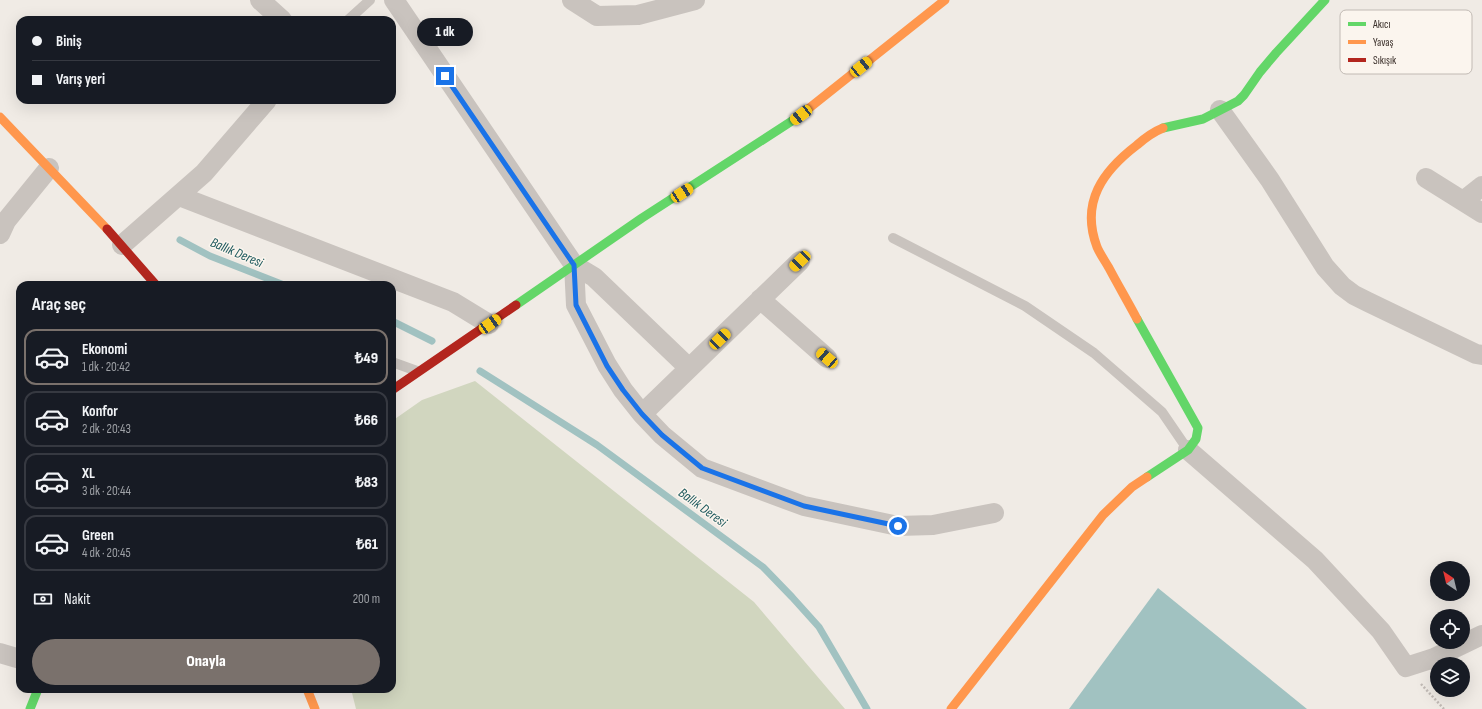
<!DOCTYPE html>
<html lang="tr">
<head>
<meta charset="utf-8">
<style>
  :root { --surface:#171b24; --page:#242831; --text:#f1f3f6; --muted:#9ea1a6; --line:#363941; --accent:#7a716c }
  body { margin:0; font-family:"Sofia Sans Condensed",sans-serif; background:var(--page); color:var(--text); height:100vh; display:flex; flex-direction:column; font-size:15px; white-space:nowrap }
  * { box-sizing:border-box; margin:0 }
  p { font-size:13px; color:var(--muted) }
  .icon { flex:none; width:22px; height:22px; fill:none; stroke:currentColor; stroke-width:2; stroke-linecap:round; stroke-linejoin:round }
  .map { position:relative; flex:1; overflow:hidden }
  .details { position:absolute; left:16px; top:281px; width:380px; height:412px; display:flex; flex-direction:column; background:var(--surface); border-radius:12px; box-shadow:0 4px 16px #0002 }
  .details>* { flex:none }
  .banner { position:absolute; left:16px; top:16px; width:380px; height:88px; border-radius:12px; box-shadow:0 4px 16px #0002; display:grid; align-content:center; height:88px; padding:0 16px; background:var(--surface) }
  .needle { width:26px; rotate:325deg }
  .controls { position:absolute; left:1430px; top:561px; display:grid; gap:8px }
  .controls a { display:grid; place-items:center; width:40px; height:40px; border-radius:50%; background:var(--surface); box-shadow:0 4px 16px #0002; font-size:20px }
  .end { position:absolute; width:18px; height:18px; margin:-9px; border:5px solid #1a73e8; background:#fff; box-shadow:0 0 0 2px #fff }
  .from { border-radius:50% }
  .bubble { position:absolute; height:28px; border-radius:14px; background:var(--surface); box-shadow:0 4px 16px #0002; font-size:13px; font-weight:800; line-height:28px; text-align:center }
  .car { position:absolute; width:12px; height:24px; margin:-12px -6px; border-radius:5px; box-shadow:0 0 3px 1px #0007; background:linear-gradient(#f5c518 24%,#345 0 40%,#f5c518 0 76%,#345 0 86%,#f5c518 0) }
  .banner b { display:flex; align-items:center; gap:14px; height:38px; font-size:15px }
  .banner b+b { border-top:1px solid var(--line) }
  .banner i { width:10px; height:10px; background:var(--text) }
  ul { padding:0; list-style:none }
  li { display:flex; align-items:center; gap:12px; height:56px; margin:0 8px 6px; padding:0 8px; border:2px solid var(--line); border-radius:12px }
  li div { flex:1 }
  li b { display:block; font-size:15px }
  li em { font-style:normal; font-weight:800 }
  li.active { border-color:var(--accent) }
  li>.icon { width:36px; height:36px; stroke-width:1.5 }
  h2 { padding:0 16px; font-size:18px; line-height:48px }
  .pay { display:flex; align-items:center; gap:10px; height:44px; padding:0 16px; font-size:15px }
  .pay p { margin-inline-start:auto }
  .primary-button { display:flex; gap:8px; margin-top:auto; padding:8px 16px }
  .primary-button a { flex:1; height:46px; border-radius:24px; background:var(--accent); color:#fff; font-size:16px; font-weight:800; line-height:46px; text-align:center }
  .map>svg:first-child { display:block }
  .green { fill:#d1d6bf }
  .water { fill:#a1c2c1 }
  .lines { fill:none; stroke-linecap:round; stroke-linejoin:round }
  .stream { stroke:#a1c2c1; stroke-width:7 }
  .path { stroke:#c2bbb6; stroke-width:2.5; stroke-dasharray:2 2; stroke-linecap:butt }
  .lane { stroke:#c9c3be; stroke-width:10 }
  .street { stroke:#c9c3be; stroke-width:20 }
  .fast { stroke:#63d668; stroke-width:9 }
  .slow { stroke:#ff974d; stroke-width:9 }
  .jam { stroke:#b3261e; stroke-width:9 }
  .route { stroke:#1a73e8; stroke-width:5 }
  .labels { text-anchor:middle; stroke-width:3; stroke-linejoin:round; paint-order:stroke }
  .water-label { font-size:14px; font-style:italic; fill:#1f5a5e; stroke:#fbf5ee }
  .key { fill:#fbf5ee; stroke:#c1bab4; stroke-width:1 }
  .key-label { font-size:11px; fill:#3b302b }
</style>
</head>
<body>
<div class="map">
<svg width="1482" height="709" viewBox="0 0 1482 709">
  <rect width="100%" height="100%" fill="#f0ebe5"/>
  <path class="green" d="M475,381L754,602L845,709H356L351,689H392V421L422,400Z"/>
  <path class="water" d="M1158,588L1307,709H1069Z"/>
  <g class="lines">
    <path class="stream" d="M180,240L210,256L284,285
      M392,321L432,341
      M480,371L597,445L763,567L792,597L819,627L867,709"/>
    <path class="path" d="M1421,684L1444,709"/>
    <path class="lane" d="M348,20L370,0
      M893,238L1025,306L1094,353L1162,412L1188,450
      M392,362L417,371"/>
    <path class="street" d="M260,0L282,20
      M394,0L574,265L594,277L689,368
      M572,0L597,16L638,15L695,0
      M1220,110L1270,180L1325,267L1342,286L1354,295L1368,302L1476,354L1482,355
      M1426,178L1482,213
      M179,196L453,302L489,324
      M1463,201L1482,186
      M0,234L6,221L49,168
      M122,245L204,173L267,100
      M574,265L576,305L607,365L623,390L642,414L662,435L702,468L804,506L898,526L933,525L994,513
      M760,299L827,358
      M642,414L800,261
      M1188,450L1315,560L1381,631L1406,667L1434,658L1482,635
      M0,653L20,659"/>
    <path class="fast" d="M1163,128L1203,119L1238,101L1244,95L1260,72L1276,53L1325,0
      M516,305L642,218L798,117
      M1137,319L1198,428L1196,439L1188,450L1147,477
      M30,709L38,689"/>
    <path class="slow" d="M0,117L107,229
      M798,117L945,0
      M1137,319C1128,302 1118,285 1109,268C1105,261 1100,254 1097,247C1080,202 1103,171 1137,145C1145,138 1153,132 1163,128
      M307,689L315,709
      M951,709L1103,515L1132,487L1147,477"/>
    <path class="jam" d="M107,229L156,285
      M392,390L516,305"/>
  </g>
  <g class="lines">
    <path class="route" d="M445,76L574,265L576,305L607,366L623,390L642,414L662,435L702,468L804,506L898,526"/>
  </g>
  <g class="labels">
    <g class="water-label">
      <text transform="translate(237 252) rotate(23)" y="5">Ballık Deresi</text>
      <text transform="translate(703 507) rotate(36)" y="5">Ballık Deresi</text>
    </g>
  </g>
  <rect x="1340" y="10" width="132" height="64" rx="6" class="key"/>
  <rect x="1348" y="22" width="18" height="4" fill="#63d668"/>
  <rect x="1348" y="40" width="18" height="4" fill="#ff974d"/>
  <rect x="1348" y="58" width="18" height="4" fill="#b3261e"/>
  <g class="key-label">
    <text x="1373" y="28">Akıcı</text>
    <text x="1373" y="46">Yavaş</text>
    <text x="1373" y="64">Sıkışık</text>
  </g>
</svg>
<div class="controls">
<a><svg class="needle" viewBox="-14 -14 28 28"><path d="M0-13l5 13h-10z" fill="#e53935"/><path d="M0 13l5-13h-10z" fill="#9ea1a6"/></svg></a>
<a><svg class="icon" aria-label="locate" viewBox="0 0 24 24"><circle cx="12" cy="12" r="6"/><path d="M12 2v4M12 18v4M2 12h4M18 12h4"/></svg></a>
<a><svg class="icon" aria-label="layers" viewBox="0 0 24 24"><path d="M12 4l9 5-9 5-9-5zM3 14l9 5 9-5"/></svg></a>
</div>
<i class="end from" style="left:898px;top:526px"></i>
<i class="end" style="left:445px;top:76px"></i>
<div class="bubble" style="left:417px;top:18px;width:56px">1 dk</div>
<i class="car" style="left:861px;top:67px;rotate:51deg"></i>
<i class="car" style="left:801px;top:115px;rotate:232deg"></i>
<i class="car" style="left:682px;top:193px;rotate:57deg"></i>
<i class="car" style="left:800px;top:261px;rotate:226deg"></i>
<i class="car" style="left:490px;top:324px;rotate:56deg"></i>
<i class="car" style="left:720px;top:339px;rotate:46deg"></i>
<i class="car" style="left:827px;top:358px;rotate:311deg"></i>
<div class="banner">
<b><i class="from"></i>Biniş</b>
<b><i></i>Varış yeri</b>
</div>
<section class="details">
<h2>Araç seç</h2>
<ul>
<li class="active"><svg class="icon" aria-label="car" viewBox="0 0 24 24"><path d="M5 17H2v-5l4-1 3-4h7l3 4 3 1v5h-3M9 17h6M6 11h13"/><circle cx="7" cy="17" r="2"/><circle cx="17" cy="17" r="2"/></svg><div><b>Ekonomi</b><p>1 dk · 20:42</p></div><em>₺49</em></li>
<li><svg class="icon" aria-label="car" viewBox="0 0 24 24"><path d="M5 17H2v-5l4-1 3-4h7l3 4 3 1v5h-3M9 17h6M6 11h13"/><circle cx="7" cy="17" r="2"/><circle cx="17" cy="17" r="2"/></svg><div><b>Konfor</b><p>2 dk · 20:43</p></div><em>₺66</em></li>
<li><svg class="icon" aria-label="car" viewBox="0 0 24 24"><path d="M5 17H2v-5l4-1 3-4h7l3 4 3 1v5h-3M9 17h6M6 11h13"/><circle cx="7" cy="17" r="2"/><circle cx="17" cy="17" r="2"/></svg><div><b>XL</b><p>3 dk · 20:44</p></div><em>₺83</em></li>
<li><svg class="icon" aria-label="car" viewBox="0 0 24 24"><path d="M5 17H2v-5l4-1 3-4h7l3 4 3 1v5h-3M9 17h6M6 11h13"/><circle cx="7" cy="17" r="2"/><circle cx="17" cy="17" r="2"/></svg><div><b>Green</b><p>4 dk · 20:45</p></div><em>₺61</em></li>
</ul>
<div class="pay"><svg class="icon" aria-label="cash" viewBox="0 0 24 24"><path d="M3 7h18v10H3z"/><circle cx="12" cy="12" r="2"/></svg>Nakit<p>200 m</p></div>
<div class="primary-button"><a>Onayla</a></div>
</section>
</div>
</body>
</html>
